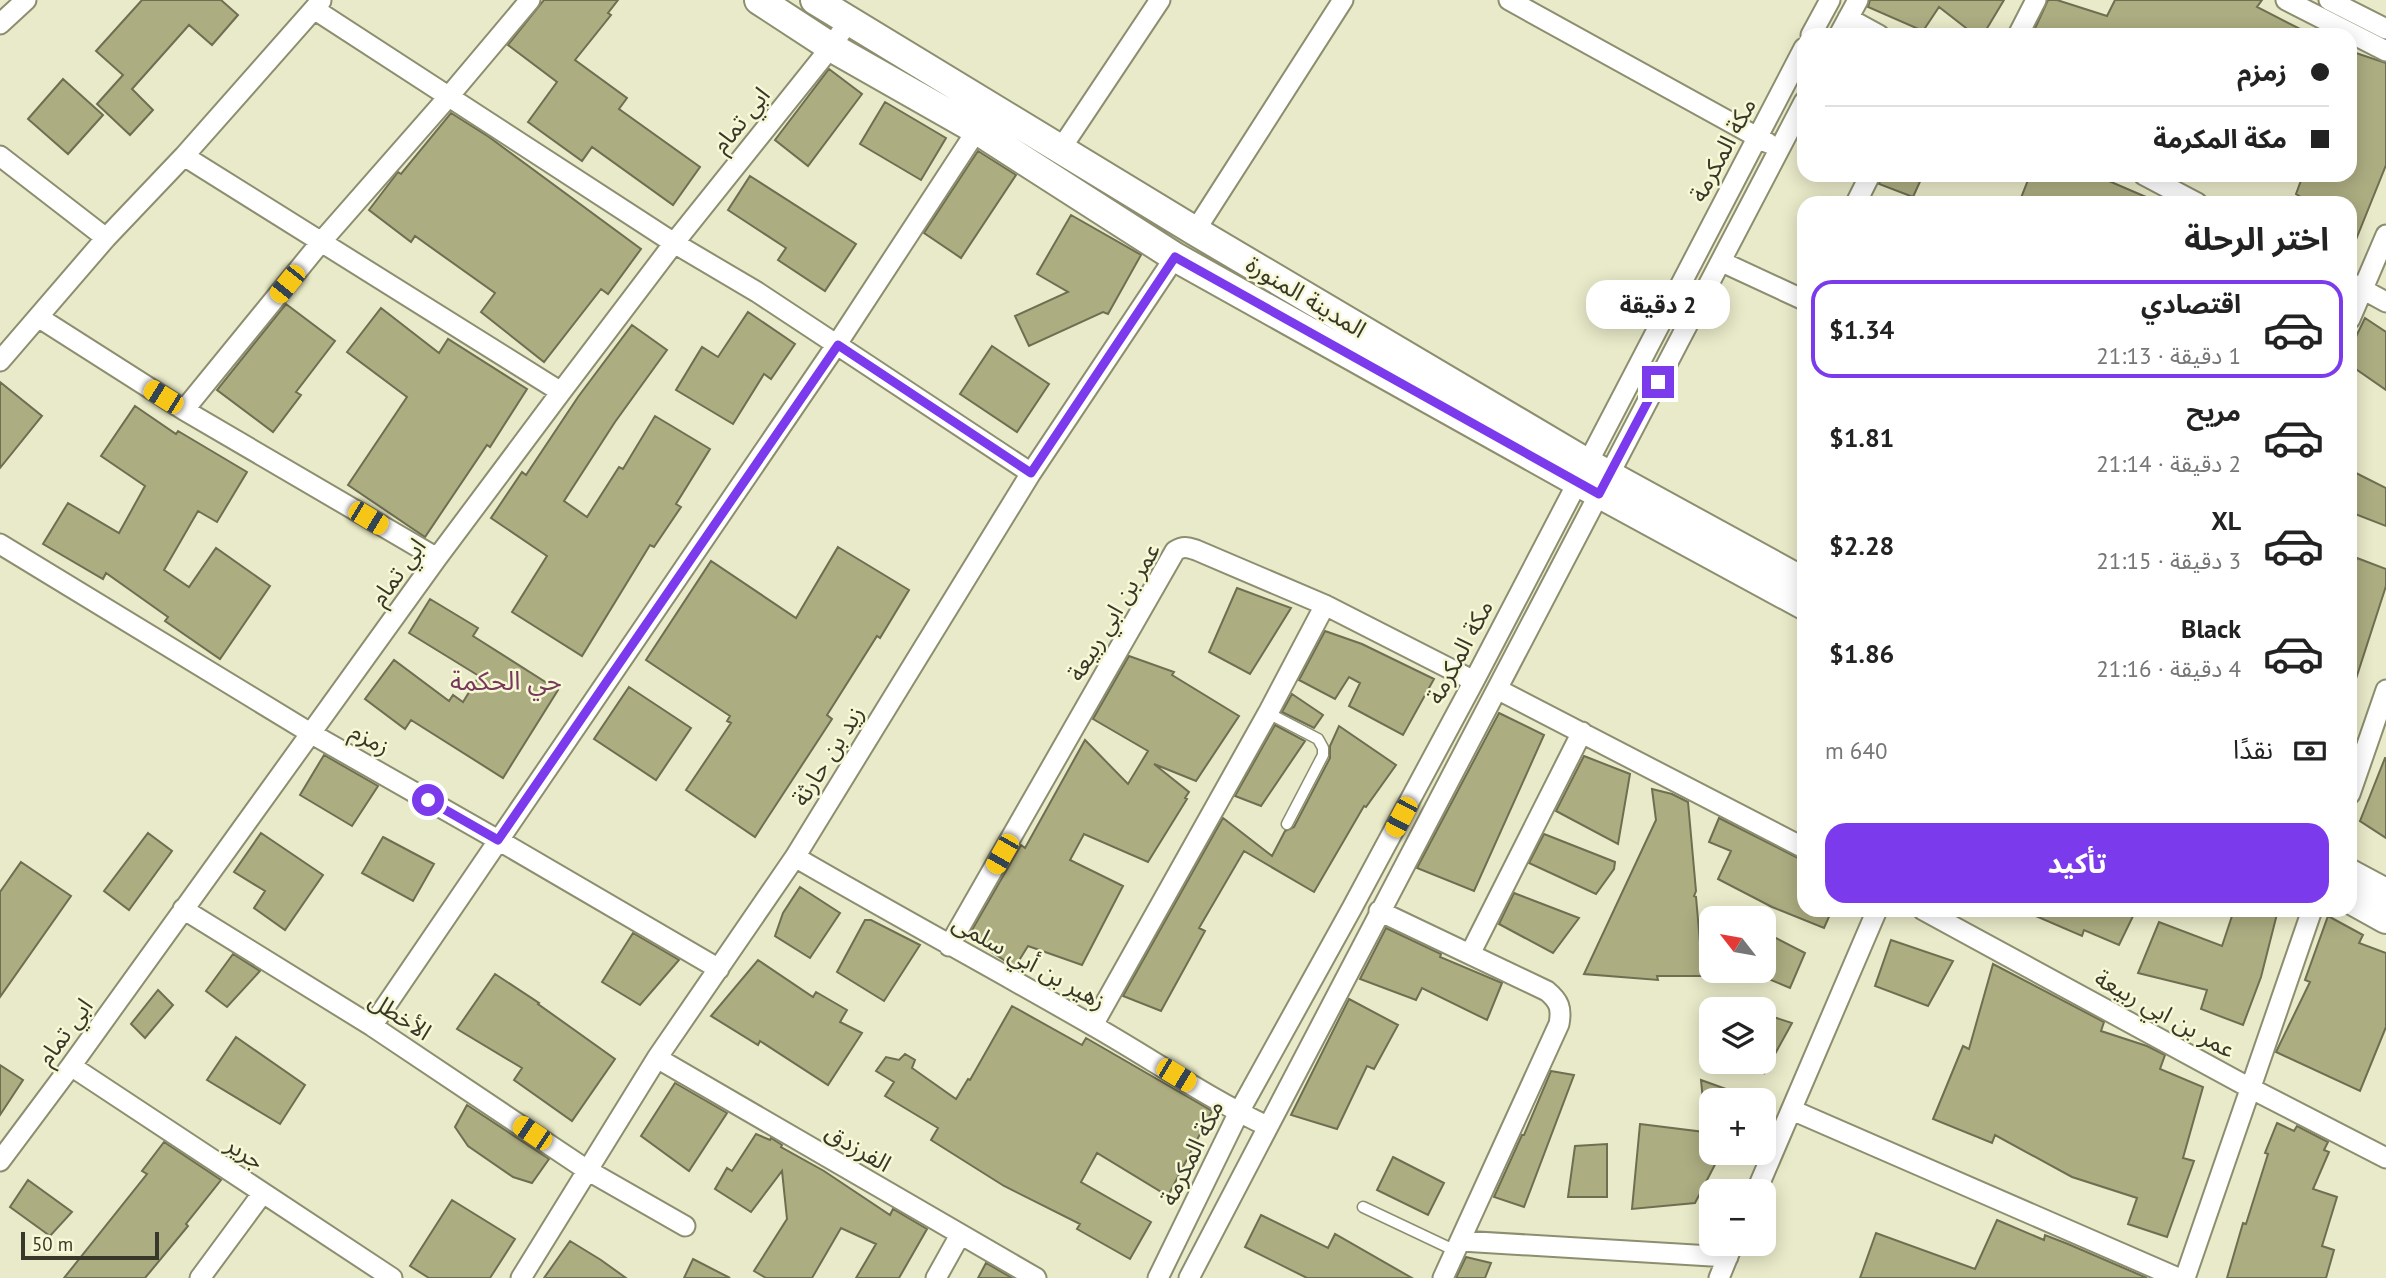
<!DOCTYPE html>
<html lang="ar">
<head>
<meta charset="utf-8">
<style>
  :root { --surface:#fff; --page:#f6f6f6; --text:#222; --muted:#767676; --line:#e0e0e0; --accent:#7c3aed }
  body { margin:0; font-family:"PT Sans","Noto Sans Arabic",sans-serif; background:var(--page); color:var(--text); direction:rtl; height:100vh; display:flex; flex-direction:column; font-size:26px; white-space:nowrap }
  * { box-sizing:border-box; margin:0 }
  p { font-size:23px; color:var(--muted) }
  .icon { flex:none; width:38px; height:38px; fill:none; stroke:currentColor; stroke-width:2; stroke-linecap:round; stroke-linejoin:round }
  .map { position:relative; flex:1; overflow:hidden; direction:ltr }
  .details { position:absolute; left:1797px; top:196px; width:560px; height:721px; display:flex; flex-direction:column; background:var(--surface); border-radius:21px; box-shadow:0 4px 18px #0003; direction:rtl }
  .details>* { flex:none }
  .hud { position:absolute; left:1797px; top:28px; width:560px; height:154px; border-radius:21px; box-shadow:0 4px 18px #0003; direction:rtl; display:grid; align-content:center; height:154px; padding:0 28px; background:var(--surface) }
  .needle { width:46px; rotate:301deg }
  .tools { position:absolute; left:1699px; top:906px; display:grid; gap:14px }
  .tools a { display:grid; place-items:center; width:77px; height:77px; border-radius:14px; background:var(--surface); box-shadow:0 4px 18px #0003; font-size:35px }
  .scale { position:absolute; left:21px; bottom:18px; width:138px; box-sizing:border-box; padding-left:7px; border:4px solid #37372a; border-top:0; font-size:19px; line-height:24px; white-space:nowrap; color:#37372a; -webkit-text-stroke:5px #f7f8d6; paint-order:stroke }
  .end { position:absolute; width:32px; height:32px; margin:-16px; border:9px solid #7c3aed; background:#fff; box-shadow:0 0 0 4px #fff }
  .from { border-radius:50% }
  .bubble { position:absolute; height:49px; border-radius:21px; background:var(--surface); box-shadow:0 4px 18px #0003; font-size:23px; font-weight:700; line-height:49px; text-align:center; direction:rtl }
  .car { position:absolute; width:21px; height:42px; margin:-21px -10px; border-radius:9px; box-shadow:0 0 5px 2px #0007; background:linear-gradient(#f5c518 24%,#345 0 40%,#f5c518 0 76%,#345 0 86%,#f5c518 0) }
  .hud b { display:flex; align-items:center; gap:24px; height:66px; font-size:26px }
  .hud b+b { border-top:2px solid var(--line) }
  .hud i { width:18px; height:18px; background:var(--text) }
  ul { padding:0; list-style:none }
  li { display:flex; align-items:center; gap:21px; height:98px; margin:0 14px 10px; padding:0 14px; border:4px solid transparent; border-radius:21px }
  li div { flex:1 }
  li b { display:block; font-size:26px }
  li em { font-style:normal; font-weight:700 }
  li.active { border-color:var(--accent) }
  li>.icon { width:63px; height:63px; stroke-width:1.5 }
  h2 { padding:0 28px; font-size:32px; line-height:84px }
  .pay { display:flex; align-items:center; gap:18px; height:77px; padding:0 28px; font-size:26px }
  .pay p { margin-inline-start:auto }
  .button { display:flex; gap:14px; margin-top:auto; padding:14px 28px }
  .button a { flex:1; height:80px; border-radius:21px; background:var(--accent); color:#fff; font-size:28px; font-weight:700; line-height:80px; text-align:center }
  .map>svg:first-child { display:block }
  .building { fill:#adad82; stroke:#6e6e51; stroke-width:2 }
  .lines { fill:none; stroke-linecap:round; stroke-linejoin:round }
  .service-casing { stroke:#8d8e6f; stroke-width:13 }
  .minor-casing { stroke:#8d8e6f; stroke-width:23 }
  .secondary-casing { stroke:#8d8e6f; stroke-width:32 }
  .service { stroke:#fff; stroke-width:10 }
  .minor { stroke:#fff; stroke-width:19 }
  .secondary { stroke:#fff; stroke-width:28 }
  .route { stroke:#7c3aed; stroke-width:9 }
  .labels { text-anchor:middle; stroke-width:5; stroke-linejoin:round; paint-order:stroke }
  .street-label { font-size:24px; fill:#37372a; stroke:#f7f8d6 }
  .neighbourhood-label { font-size:26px; fill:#78385c; stroke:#f7f8d6 }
</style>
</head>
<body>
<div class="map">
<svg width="2386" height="1278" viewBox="0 0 2386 1278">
  <rect width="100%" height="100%" fill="#e9eac9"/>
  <path class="building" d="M142,0H221L238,15L212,45L189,25L132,89L153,110L130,135L97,104L123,75L96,51Z
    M544,0H618L608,13L611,15L575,60L627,98L619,109L700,167L673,205L592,147L582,161L528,122L557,82L508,45Z
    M1870,0H2004L1983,35H1975L1939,7L1923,31L1868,7Z
    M2048,0H2057L2107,16L2115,0H2262L2257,7L2312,35H2032Z
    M2350,51L2386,63V165L2351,252L2350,203H2311L2296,194L2303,175H2350Z
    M829,69L862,94L808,166L775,140Z
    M63,79L103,115L68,154L28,119Z
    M885,102L946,138L921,180L860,144Z
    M451,113L489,137L641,249L608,294L601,289L544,362L481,312L495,293L415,236L411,242L369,210L398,172L401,174Z
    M978,151L1016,175L961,258L924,233Z
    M1882,175H1923L1913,197L1879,184Z
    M2030,175H2095L2160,203H2019Z
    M750,176L856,244L825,291L778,260L786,248L728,210Z
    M1071,215L1141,255L1108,314L1103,312L1029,346L1015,316L1068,292L1037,274Z
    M286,304L335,341L296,392L301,395L273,432L217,390Z
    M381,308L439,353L448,339L527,389L490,447L487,445L425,537L348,485L407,397L347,352Z
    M748,312L795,344L771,379L764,374L733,424L676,390L702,347L718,357Z
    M2365,318L2386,332V390L2350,365V349Z
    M632,325L667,350L615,422L564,501L587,517L619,467L623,469L655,416L710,449L676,504L681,507L654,547L650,545L582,656L512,612L547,556L491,518L522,472L526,475L578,397Z
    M992,346L1049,384L1017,432L960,394Z
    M0,382L42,416L0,468Z
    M135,406L176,434L178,431L247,472L217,522L198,511L164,570L189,587L216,548L270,586L220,659L165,621L168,617L106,573L103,579L43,544L68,503L119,533L145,486L101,456Z
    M2350,470L2386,488V526L2350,512Z
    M838,547L909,590L880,638L877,636L827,715L832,719L755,837L686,790L731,723L727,721L730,716L646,660L711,561L796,618Z
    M2357,558L2386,569V586L2353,688L2350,687V579Z
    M1237,588L1291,608L1250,674L1209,652Z
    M430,599L478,628L473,636L558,690L503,778L411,720L405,729L365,699L394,660L449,701L453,695L463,702L479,676L409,633Z
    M1325,631L1362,644L1434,679L1403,735L1349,706L1360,683L1349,677L1335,699L1299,680Z
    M1129,656L1174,672L1172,675L1239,716L1196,781L1154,764L1189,792L1185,798L1187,799L1148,862L1084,834L1070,860L1123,886L1082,965L1028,946L1015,967L968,937L1021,845L1025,848L1085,740L1128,784L1148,751L1093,719Z
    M629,687L691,728L656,780L594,739Z
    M1292,694L1323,715L1314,728L1282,712Z
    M1499,713L1544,735L1474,891L1417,868Z
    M1275,725L1305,741L1261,806L1235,796Z
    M1339,726L1396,765L1366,807L1364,806L1314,892L1244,851L1199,928L1205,931L1161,1011L1123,996L1223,818L1272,856L1285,831L1294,827L1330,758V746Z
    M324,755L378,786L352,826L300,795Z
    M1584,756L1630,774L1618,844L1556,811Z
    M2385,758H2386V838L2360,821Z
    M1652,789L1672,794L1688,802L1696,891L1694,896L1696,897L1703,976H1657L1658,980L1584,974L1656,820Z
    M1719,818L1804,861V910H1832L1824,928L1772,907L1718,879L1731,851L1709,842Z
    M148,833L172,851L129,910L104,891Z
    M261,833L323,875L285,930L254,908L265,891L234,872Z
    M1544,834L1615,862L1614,869L1596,894L1529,863Z
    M383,837L434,864L413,901L362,873Z
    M21,862L71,896L0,997V892Z
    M800,887L840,913L810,958L775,936L783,913Z
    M1514,893L1579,918L1553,953L1499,924Z
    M2022,910H2136L2119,945L2084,930L2082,936Z
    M2234,910H2278L2261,977L2243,1025L2201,1009L2207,990L2138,973L2159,922L2222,946Z
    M2328,916L2363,935L2359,943L2386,953V1027L2360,1091L2276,1052L2310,982L2305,980Z
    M865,920H871L920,945L884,1001L837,972Z
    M1386,928L1441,954L1440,957L1502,983L1487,1020L1422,988L1416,1000L1360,979Z
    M1764,932L1805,953L1790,988L1764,977Z
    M633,933L679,960L640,1005L602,982Z
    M1891,940L1953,961L1928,1006L1875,986Z
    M233,954L260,971L227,1007L206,991Z
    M758,960L813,997L816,992L847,1010L840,1022L862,1033L828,1085L760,1041L758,1045L711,1016Z
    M1993,964L2104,1022L2101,1031L2147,1046L2165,1055L2160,1069L2203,1087L2183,1158L2194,1161L2167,1237L2128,1224L2137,1198L2072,1177L1995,1135L1992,1143L1933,1119L1963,1046L1969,1049Z
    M495,974L539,1003L538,1004L615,1059L572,1121L514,1080L522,1068L457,1029Z
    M158,990L173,1005L145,1038L131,1024Z
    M1349,999L1398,1025L1374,1069L1367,1066L1337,1129L1291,1115Z
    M1012,1006L1082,1045L1086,1038L1212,1111L1168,1196L1097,1153L1081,1182L1151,1222L1130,1259L1077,1229L1080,1224L1004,1186L931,1140L938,1128L885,1096L894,1082L876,1071L886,1057L899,1060L905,1054L915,1060L912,1068L956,1099L968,1079L970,1080Z
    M1764,1014L1792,1023L1764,1074Z
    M236,1037L305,1085L280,1124L207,1080Z
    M0,1065L23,1080L0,1115Z
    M1551,1071L1574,1075L1524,1207L1494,1197L1522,1135H1524Z
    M1701,1080L1754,1099L1753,1101H1703Z
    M675,1083L727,1113L689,1171L641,1136Z
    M467,1105L549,1159L532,1183L513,1177L468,1146L455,1127Z
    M2277,1123L2294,1131L2297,1126L2328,1142L2324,1150L2329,1152L2313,1189L2337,1197L2322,1246L2334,1250L2326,1278H2227L2243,1223L2246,1224L2268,1154L2265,1153Z
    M1640,1124L1712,1133V1153H1721L1695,1203L1632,1209Z
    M756,1134L770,1140L771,1138L782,1145L781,1147L824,1171L890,1215L893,1209L927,1229L899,1278H856L876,1244L841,1228L812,1278H766L754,1271L787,1219L782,1171L751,1212L715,1189L727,1168L732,1171Z
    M164,1142L221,1180L186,1224L188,1226L145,1278H64L147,1174L142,1171Z
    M1607,1144V1197H1568L1575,1146Z
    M1393,1157L1444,1183L1428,1215L1377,1190Z
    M28,1180L72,1212L50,1236L10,1207Z
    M452,1200L515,1239L490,1278H429L410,1266Z
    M1261,1215L1328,1248L1335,1234L1412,1278H1307L1245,1247Z
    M1997,1220L2044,1240L2045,1235L2068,1244L2147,1278H1860L1876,1233L1975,1269Z
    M570,1241L601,1260L626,1278H544Z
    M1466,1257L1491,1263L1485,1278H1456Z
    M693,1259L730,1278H684Z
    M986,1263L1012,1278H978Z"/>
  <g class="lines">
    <defs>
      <path id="service" d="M1268,713L1318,739L1323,748V755L1287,824
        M1363,1207L1456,1251"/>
      <path id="minor" d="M1509,0L1768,143
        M2286,0L2386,51
        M2329,0L2386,29
        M314,9L674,243L757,292L1031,473
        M1848,18L1879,35
        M0,24L26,0
        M1811,35L1830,0
        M1839,35L1858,0
        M2018,35L2036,0
        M1060,150L1160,0
        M0,156L106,238
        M184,156L561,392
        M2144,175L2197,203
        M1856,203L1870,175
        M1195,231L1343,0
        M1722,262L1804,300
        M2353,284L2386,302
        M38,317L184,410L437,558
        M2350,319L2386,235
        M0,361L106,238L184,156L321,1
        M184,410L321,242L450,95L530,0
        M0,544L312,734L498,840L719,969
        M1497,689L1804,848
        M2350,794L2386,690
        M795,857C893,914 993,968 1092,1025C1150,1058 1206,1097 1267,1126
        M183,909L372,1026L587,1170L685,1226
        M1923,910L2250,1088L2386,1158
        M1379,911L1547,991C1559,1001 1562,1008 1559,1024L1443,1278
        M949,946L1175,551C1183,546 1187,547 1196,550L1325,605L1474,681
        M1470,954L1582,732
        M1093,1025L1268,713L1325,605
        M372,1026L837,344L977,130
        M657,1058L1036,1278
        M71,1066L392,1278
        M1792,1110L2178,1278
        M0,1161L71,1066L437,558L561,392L674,243L831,47L848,22
        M1756,1192L1877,910
        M1461,1241L1728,1257
        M200,1278L262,1194
        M521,1278L657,1058L795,857L1031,473L1175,257
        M936,1278L960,1235
        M1158,1278L1239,1112L1352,908L1474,681L1804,48
        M1189,1278L1804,102
        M1719,1278L1733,1244
        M2185,1278L2312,910"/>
      <path id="secondary" d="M759,0L831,47L977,130L1175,257L1576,481L1804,605
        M815,0L1195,231L1587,463L1804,582
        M2350,874L2386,893
        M2350,899L2386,919"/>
    </defs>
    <use href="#service" class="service-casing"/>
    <use href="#minor" class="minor-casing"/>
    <use href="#secondary" class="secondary-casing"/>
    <use href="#service" class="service"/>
    <use href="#minor" class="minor"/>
    <use href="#secondary" class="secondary"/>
  </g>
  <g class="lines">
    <path class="route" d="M428,800L498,840L838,345L1031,473L1175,257L1599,494L1658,382"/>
  </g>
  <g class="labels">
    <g class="street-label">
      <text transform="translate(741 120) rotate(-51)" y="8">ابي تمام</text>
      <text transform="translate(1723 150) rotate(-62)" y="8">مكة المكرمة</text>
      <text transform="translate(1306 297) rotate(31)" y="8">المدينة المنورة</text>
      <text transform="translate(398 572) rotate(-54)" y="8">ابي تمام</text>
      <text transform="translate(1114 612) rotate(-59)" y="8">عمر بن ابي ربيعة</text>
      <text transform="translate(1460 652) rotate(-62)" y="8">مكة المكرمة</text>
      <text transform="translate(370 739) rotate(29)" y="8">زمزم</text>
      <text transform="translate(828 756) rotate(-58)" y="8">زيد بن حارثة</text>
      <text transform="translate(1029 962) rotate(29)" y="8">زهير بن أبي سلمى</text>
      <text transform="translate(2165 1014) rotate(29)" y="8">عمر بن ابي ربيعة</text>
      <text transform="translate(400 1016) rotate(33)" y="8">الأخطل</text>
      <text transform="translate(65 1032) rotate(-54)" y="8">ابي تمام</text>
      <text transform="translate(858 1148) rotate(30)" y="8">الفرزدق</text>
      <text transform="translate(245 1153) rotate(34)" y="8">جرير</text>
      <text transform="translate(1192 1153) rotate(-64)" y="8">مكة المكرمة</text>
    </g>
    <g class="neighbourhood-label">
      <text x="506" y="690">حي الحكمة</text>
    </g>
  </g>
</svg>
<div class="tools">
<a><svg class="needle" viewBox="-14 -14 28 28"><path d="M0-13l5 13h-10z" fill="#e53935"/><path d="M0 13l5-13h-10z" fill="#767676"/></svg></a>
<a><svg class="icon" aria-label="layers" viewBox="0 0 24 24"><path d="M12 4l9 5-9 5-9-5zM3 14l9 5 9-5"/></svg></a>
<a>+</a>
<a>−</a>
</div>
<div class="scale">50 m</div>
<i class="end from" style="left:428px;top:800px"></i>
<i class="end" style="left:1658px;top:382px"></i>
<div class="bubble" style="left:1586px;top:280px;width:144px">2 دقيقة</div>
<i class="car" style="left:287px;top:284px;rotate:219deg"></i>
<i class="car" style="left:163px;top:397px;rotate:302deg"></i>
<i class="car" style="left:368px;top:518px;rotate:121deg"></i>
<i class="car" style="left:1401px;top:817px;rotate:208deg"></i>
<i class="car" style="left:1002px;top:854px;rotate:210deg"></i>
<i class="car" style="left:1176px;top:1075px;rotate:121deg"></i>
<i class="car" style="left:532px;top:1133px;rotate:304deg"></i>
<div class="hud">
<b><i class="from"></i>زمزم</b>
<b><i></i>مكة المكرمة</b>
</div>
<section class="details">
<h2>اختر الرحلة</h2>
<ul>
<li class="active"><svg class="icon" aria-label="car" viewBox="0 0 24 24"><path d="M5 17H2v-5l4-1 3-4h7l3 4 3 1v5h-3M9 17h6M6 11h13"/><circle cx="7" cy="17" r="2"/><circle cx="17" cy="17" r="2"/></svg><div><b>اقتصادي</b><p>1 دقيقة · 21:13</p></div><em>$1.34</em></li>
<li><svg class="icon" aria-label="car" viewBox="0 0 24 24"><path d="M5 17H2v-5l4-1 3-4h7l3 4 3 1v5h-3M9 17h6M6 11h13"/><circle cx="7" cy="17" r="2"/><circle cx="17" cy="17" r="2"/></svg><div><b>مريح</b><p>2 دقيقة · 21:14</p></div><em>$1.81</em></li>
<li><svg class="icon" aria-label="car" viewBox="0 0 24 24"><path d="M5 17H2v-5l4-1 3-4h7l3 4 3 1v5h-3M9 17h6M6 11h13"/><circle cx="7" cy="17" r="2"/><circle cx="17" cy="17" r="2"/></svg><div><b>XL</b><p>3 دقيقة · 21:15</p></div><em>$2.28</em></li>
<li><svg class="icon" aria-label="car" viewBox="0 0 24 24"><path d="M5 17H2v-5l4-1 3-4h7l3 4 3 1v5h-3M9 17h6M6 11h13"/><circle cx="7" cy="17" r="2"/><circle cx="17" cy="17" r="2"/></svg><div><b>Black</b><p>4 دقيقة · 21:16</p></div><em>$1.86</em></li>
</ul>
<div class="pay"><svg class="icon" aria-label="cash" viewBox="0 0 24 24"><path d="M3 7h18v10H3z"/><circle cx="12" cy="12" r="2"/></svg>نقدًا<p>640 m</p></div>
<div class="button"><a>تأكيد</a></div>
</section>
</div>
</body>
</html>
